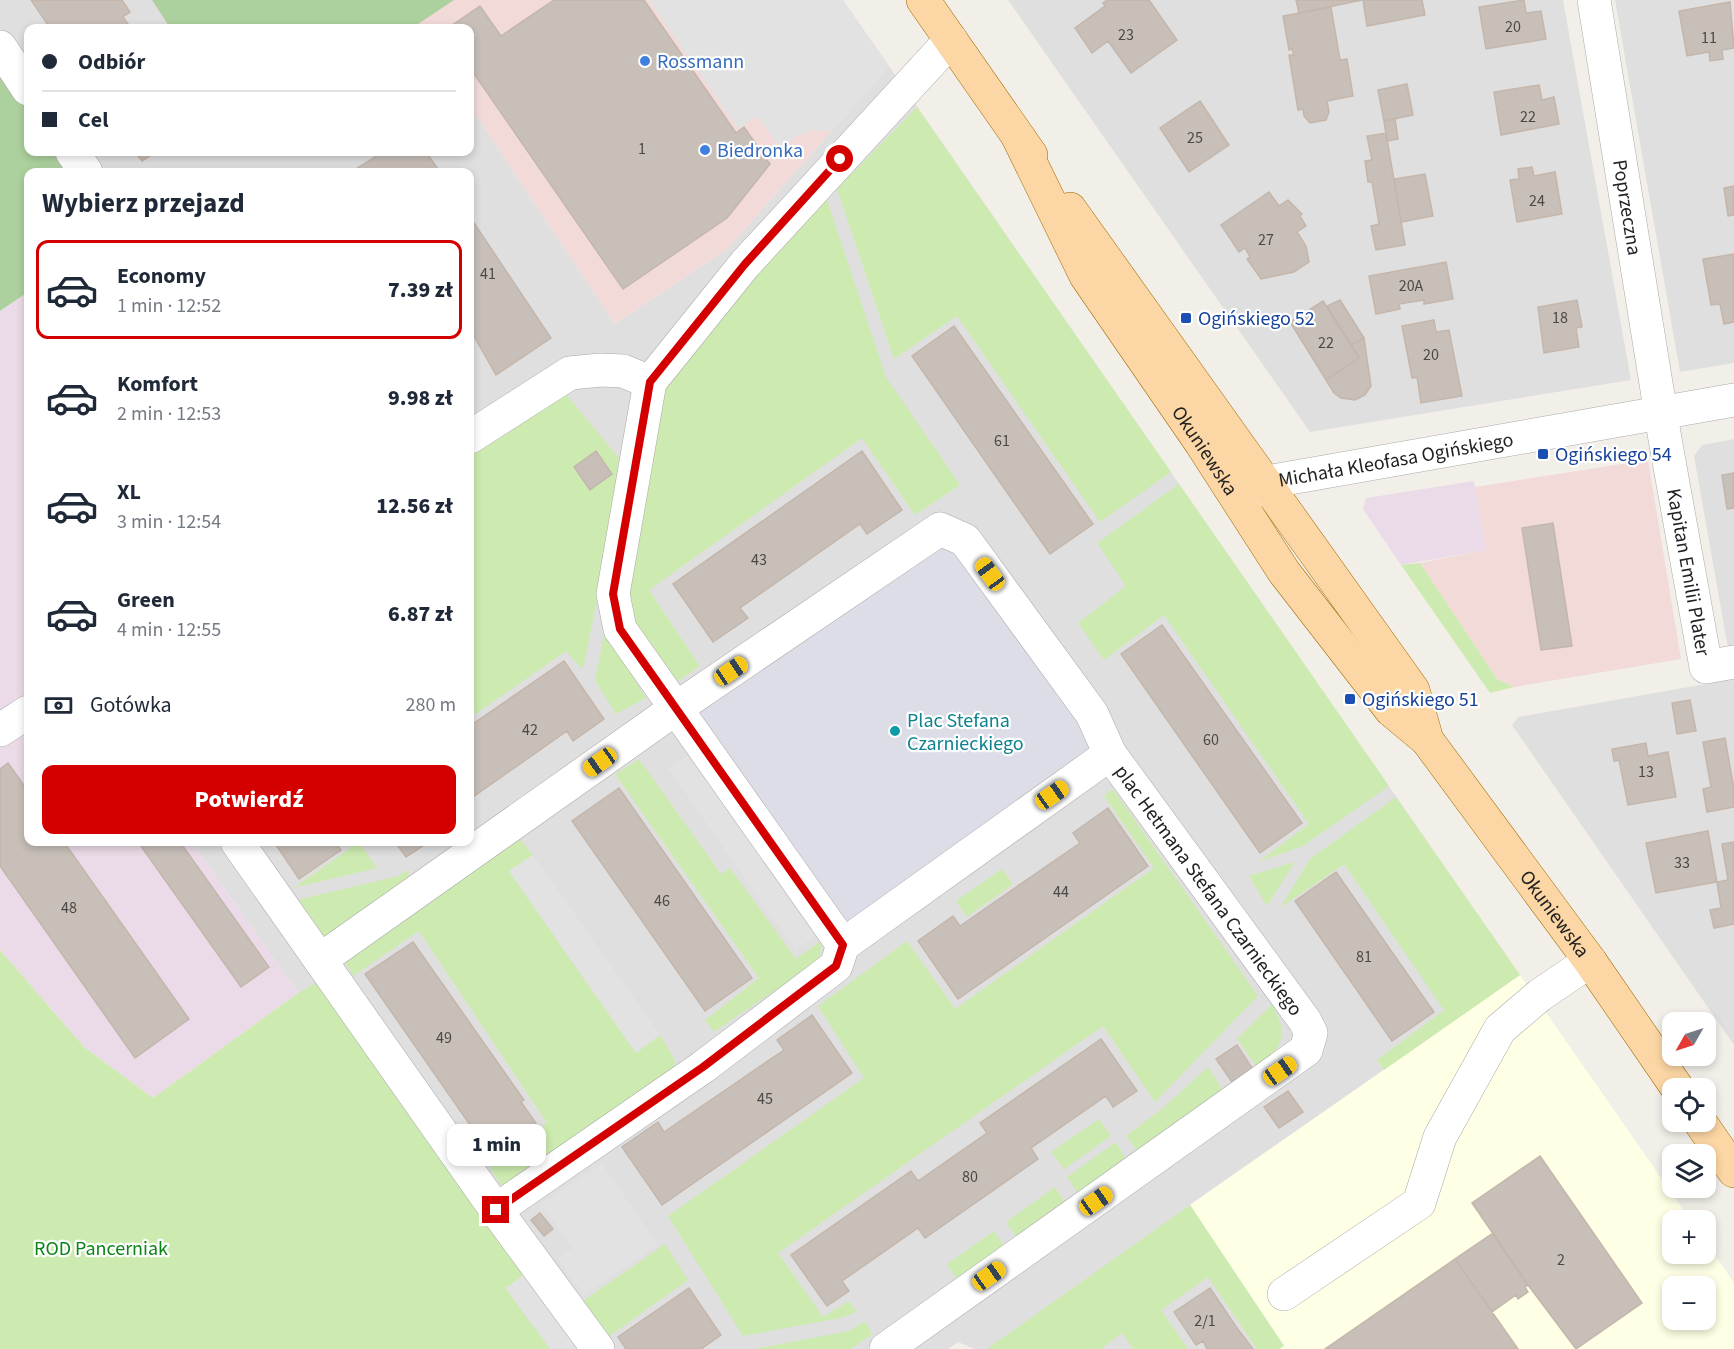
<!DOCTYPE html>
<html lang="pl">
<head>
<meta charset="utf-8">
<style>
  :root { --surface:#fff; --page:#f2f2f3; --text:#1f2937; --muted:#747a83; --line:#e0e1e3; --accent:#d40000 }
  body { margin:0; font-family:"Source Sans 3",sans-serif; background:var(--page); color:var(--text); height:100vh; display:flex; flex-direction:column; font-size:22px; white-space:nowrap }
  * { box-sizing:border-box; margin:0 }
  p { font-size:20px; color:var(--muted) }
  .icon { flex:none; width:33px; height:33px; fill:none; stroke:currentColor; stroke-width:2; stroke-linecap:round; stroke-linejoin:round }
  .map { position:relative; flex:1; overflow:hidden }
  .drawer { position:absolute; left:24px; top:168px; width:450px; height:678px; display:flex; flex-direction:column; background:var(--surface); border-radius:12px; box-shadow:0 3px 9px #0003 }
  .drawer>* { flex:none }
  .banner { position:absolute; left:24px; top:24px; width:450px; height:132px; border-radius:12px; box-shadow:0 3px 9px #0003; display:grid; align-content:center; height:132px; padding:0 18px; background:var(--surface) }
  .needle { width:39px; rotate:231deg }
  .fabs { position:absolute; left:1662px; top:1012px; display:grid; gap:12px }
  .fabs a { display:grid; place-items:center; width:54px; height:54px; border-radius:12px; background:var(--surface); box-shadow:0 3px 9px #0003; font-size:30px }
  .end { position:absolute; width:27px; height:27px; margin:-14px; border:8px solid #d40000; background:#fff; box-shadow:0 0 0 3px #fff }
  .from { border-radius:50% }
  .bubble { position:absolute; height:42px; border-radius:12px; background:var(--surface); box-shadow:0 3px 9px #0003; font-size:20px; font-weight:800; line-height:42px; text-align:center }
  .car { position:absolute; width:18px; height:36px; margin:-18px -9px; border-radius:8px; box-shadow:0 0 4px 2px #0007; background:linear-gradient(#f5c518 24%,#345 0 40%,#f5c518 0 76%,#345 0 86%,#f5c518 0) }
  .banner b { display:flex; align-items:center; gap:21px; height:57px; font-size:22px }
  .banner b+b { border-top:2px solid var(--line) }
  .banner i { width:15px; height:15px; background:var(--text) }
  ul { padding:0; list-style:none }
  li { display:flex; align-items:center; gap:18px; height:99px; margin:0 12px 9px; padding:0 6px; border:3px solid transparent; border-radius:12px }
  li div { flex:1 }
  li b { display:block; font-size:22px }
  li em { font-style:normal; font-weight:800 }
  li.selected { border-color:var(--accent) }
  li>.icon { width:54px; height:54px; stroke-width:1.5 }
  h2 { padding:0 18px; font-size:27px; line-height:72px }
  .pay { display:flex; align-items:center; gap:15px; height:66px; padding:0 18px; font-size:22px }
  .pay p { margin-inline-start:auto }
  .action { display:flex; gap:12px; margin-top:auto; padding:12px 18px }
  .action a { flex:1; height:69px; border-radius:12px; background:var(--accent); color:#fff; font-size:24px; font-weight:800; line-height:69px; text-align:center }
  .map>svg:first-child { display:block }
  .residential { fill:#e0dfdf }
  .commercial { fill:#f2dad9 }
  .industrial { fill:#ebdbe8 }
  .education { fill:#ffffe5; fill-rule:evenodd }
  .grass { fill:#cdebb0 }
  .forest { fill:#add19e }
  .parking { fill:#e2e2e2 }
  .plaza { fill:#dddde8 }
  .building { fill:#c7bfb8; stroke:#c4b6ab; stroke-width:1.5 }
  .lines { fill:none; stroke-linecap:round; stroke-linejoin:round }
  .minor-casing { stroke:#a9a9a9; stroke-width:34 }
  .major-casing { stroke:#a06b00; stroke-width:34 }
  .minor { stroke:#fff; stroke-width:33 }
  .major { stroke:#fcd6a4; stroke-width:33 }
  .route { stroke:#d40000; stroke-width:8 }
  .shop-dot { fill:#3f7fe0; stroke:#fff; stroke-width:2 }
  .transit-dot { fill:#1a4fb4; stroke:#fff; stroke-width:2 }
  .culture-dot { fill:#0f9aa8; stroke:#fff; stroke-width:2 }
  .labels { text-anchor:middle; stroke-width:4.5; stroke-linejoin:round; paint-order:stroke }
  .number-label { font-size:16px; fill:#4b4948 }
  .shop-label { font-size:20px; fill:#366cbe; stroke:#fff; text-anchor:start }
  .street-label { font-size:20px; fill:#222; stroke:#fff }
  .transit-label { font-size:20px; fill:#164399; stroke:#fff; text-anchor:start }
  .culture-label { font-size:20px; fill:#0d838f; stroke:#fff; text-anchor:start }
  .park-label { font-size:20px; fill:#0c8416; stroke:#fff }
</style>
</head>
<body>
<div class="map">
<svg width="1734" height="1349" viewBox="0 0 1734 1349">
  <rect width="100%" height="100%" fill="#f2efe9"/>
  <path class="residential" d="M0,0H152L170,28H28V109L0,68Z
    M1008,0H1563L1631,380L1310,432Z
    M1615,0H1734V363L1680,372Z
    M889,66L1520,975L1191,1204L1279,1349H975L958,1342L948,1349H461L298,993L192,842H470V172H73L58,152H470V106L615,324L728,248Z
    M1734,439V647L1728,648L1694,456L1702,445Z
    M1734,679V1045L1512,725L1518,717Z"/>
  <path class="commercial" d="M152,0H843L889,66L728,248L615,324L470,106V28H418L416,26L412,28H170Z
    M1648,460L1681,659L1514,687L1497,679L1420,563L1485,550L1475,487Z"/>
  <path class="industrial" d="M28,292V842H192L298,993L153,1098L84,1047L0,950V311Z
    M1474,481L1486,550L1401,565L1363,509L1366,498Z"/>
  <path class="education" d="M1520,975L1691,1221H1672V1254H1706V1242L1734,1283V1349H1279L1284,1345L1190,1205ZM1672,1287H1706V1320H1672Z"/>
  <path class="grass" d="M917,107L1171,472L1100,522L957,316L894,359L837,189Z
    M822,185L886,377L960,485L915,515L862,438L649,590L700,666L669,687L629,630L623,593L656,384Z
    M559,386L624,464L584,665L581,668L566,651L470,718V441Z
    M1179,484L1389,786L1303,846L1258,862L1309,824L1164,615L1104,660L1078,623L1126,586L1097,543Z
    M1420,563L1497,679L1514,687L1490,693L1401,565Z
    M605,631L646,698L616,714L595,680Z
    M639,759L721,874L730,868L796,959L822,940L820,957L812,973L777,989L714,1032L705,1020L759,978L615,774Z
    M1113,789L1258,996L1155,1102L1103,1026L778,1253L823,1317L849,1301L857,1312L841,1318L743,1336L668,1216L864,1078L818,1006L907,941L955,1009L1154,868L1104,796Z
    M1396,797L1520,975L1384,1070L1377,1060L1444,1010L1344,864L1280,908L1310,859Z
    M519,838L533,855L509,871L635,1052L660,1035L675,1060L674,1071L504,1190L490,1168L547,1123L419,931L353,976L341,955Z
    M347,842H359L377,868L293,888L351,848Z
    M1295,862L1267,906L1249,876Z
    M1002,869L1013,884L967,917L956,901Z
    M406,870L414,881L328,944L297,900L398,876Z
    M0,950L84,1047L153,1098L298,993L324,978L530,1270L506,1289L550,1349H0Z
    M1272,1004C1290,1036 1282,1045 1259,1070L1237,1039Z
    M1208,1067L1226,1095L1141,1156L1126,1136L1163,1108Z
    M1099,1119L1111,1136L1064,1169L1051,1152Z
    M1116,1142L1128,1163L1080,1196L1067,1177Z
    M1055,1187L1066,1204L1018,1239L1006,1222Z
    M1190,1205L1284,1346L1279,1349H1257L1208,1277L1161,1310L1188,1349H1133L1122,1333L1101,1349H987Z
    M994,1231L1004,1246L957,1279L947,1264Z
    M665,1244L688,1280L608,1337L583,1301Z
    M865,1321L872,1334L851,1349H754L849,1331Z"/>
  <path class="forest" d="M152,0H454L412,28H170Z
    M0,68L28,109V152H58L73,172H28V292L0,311Z"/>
  <path class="parking" d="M649,0H843L889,66L831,131L813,130L794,137L782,151L757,116L738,129Z
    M695,751L818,934L795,950L668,768Z
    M533,855L660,1035L636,1053L509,871Z
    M602,1164L658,1245L584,1295L558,1258L573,1248L541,1204Z
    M530,1270L587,1349H550L506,1288Z"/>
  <path class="plaza" d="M952,525L1111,748L835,934L679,714Z"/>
  <path class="building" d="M31,0H122L130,12L123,17L131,28H50Z
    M554,0H644L736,133L744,127L770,164L727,218L623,289L470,68V28H448L480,6L501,36Z
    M1107,0H1149L1177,40L1131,73L1108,41L1092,53L1075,28L1105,6L1103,3Z
    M1296,0H1362L1299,13Z
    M1363,0H1422L1425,15L1367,26Z
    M1524,0L1526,13L1541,11L1546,39L1486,49L1479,7Z
    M1730,2L1734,48L1722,50L1723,59L1710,61L1709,52L1687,56L1679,11Z
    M1331,7L1340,60L1347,59L1353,96L1327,101L1329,112L1326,120L1310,123L1304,116L1303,109L1298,110L1289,55H1294L1292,49L1289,50L1283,16Z
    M1407,84L1413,115L1384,121L1378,90Z
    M1539,85L1542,100L1554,97L1559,124L1501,135L1494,92Z
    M1200,101L1229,145L1189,172L1160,128Z
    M1395,119L1398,139L1387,141L1384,121Z
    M1386,133L1405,245L1376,250L1371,226L1379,224L1372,182H1368L1365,161L1372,160L1367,136Z
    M135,152H156L142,161Z
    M383,152H426L440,172H351Z
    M1532,167L1534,176L1555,172L1562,214L1517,222L1510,180L1519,179L1518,169Z
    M1425,174L1433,216L1401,222L1394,179Z
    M1734,186V215L1728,216L1724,188Z
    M1269,192L1279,206L1288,200L1302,214L1300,216L1306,226L1297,232L1306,246L1309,262L1294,272L1261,279L1247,259L1250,257L1245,248L1239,252L1221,225Z
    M470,217L551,338L496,375L470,329Z
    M1734,254V322L1724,324L1720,304L1711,305L1703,259Z
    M1446,262L1453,299L1424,304V300L1399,304L1400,309L1376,314L1369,276Z
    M1340,300L1364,338L1351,345L1327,306Z
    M1577,300L1582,327L1576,328L1579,347L1544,353L1538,307Z
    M1323,301L1359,358L1326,380L1290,322Z
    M1434,320L1436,332L1449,330L1462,396L1421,403L1417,377L1412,378L1402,326Z
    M954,326L1093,524L1050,554L912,356Z
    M1364,338L1371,386L1365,395L1355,400L1341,398L1334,393L1326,380L1359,358L1351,345Z
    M596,451L612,474L590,490L574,467Z
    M862,451L902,510L867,534L860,524L740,608L748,618L713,642L673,584Z
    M1734,473V508L1727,509L1722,475Z
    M1553,523L1572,646L1541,650L1522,528Z
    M1162,625L1302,823L1260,853L1121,654Z
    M564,661L604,719L573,741L567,731L470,799V726Z
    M1690,700L1696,731L1677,734L1672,703Z
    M1725,738L1734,789V807L1707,812L1703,789L1711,787L1703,742Z
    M1646,743L1648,756L1668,752L1676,797L1628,805L1619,760L1614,761L1612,749Z
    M8,763L28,791V842H64L189,1019L135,1058L0,866V769Z
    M619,788L752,978L705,1011L572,821Z
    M1108,808L1148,866L958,999L918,941L953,916L960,926L1080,843L1073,833Z
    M1708,831L1717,882L1656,893L1646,843Z
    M138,842H180L269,967L241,987Z
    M274,842H336L341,850L299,879Z
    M395,842H429L406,857Z
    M1734,842V924L1714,928L1710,910L1721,908L1717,882L1728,880L1722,844Z
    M1336,872L1434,1012L1392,1041L1295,901Z
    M413,942L524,1100L521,1102L536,1123L515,1139L517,1142L493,1158L365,974Z
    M812,1015L852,1073L662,1205L622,1147L658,1122L664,1132L784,1050L777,1040Z
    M1101,1039L1137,1091L1113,1107L1106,1096L1031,1148L1038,1159L925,1238L918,1228L842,1281L849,1291L827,1306L791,1255L911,1171L918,1181L987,1133L980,1123Z
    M1237,1045L1254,1071L1234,1085L1216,1059Z
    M1288,1091L1303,1112L1279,1128L1264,1107Z
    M1540,1156L1642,1303L1576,1349L1528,1285L1472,1203Z
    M540,1213L553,1229L544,1236L531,1220Z
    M1493,1233L1528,1285L1525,1287L1528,1292L1518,1299L1516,1295L1492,1312L1455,1259Z
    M1455,1259L1518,1349H1325Z
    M689,1288L721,1335L701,1349H626L618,1337Z
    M1210,1288L1237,1328L1253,1349H1207L1203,1341L1196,1345L1174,1312Z"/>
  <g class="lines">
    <defs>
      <g id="minor">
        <path id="s1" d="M1594,0L1665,439L1706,667L1734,662"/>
        <path d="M0,47L28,89"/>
        <path d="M72,152L86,172"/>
        <path d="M470,437L570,373L601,370L623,371L650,382"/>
        <path id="s2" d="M1245,498L1267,482L1734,400"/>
        <path d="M0,730L28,712"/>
        <path d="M237,842L496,1210L598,1349"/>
        <path d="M843,945L620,629L613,594L650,382L745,264L951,40"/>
        <path d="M320,960L675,709L940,529L965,540L1092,714L1110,754L843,945L836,966L703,1067L496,1210"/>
        <path d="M1284,1294L1419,1203L1440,1137L1500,1029L1540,995L1590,961"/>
        <path d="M886,1349L1306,1050L1311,1033L1305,1021L1110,754"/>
      </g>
      <g id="major">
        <path d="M923,0L1031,155"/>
        <path id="s3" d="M1018,137L1086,276L1201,443L1284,572L1391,710L1427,740L1590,961L1678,1089"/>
        <path d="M1070,209L1413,690L1427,740"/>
        <path d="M1700,1122L1734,1171"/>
      </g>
    </defs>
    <use href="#minor" class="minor-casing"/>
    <use href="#major" class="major-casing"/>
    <use href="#minor" class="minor"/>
    <use href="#major" class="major"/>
  </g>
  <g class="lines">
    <path class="route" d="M496,1210L703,1067L799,994L836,966L843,945L620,629L613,594L650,382L745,264L840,159"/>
  </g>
  <g class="shop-dot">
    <circle cx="645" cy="61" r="6"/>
    <circle cx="705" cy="150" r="6"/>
  </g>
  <g class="transit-dot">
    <rect x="1180" y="312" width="12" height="12" rx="3"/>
    <rect x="1537" y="448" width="12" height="12" rx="3"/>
    <rect x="1344" y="693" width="12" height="12" rx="3"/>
  </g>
  <circle class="culture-dot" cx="895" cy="731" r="6"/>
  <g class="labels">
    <g class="number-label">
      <text x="1513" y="32">20</text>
      <text x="1126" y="40">23</text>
      <text x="1709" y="43">11</text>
      <text x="1528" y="122">22</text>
      <text x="1195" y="143">25</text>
      <text x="642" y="154">1</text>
      <text x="1537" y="206">24</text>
      <text x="1266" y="245">27</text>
      <text x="488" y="279">41</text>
      <text x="1411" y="291">20A</text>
      <text x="1560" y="323">18</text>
      <text x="1326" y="348">22</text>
      <text x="1431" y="360">20</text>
      <text x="1002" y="446">61</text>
      <text x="759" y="565">43</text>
      <text x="530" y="735">42</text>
      <text x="1211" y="745">60</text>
      <text x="1646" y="777">13</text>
      <text x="1682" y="868">33</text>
      <text x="1061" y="897">44</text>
      <text x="662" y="906">46</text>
      <text x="69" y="913">48</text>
      <text x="1364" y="962">81</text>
      <text x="444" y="1043">49</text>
      <text x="765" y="1104">45</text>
      <text x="970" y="1182">80</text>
      <text x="1561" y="1265">2</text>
      <text x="1205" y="1326">2/1</text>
    </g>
    <g class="shop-label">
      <text x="657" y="68">Rossmann</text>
      <text x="717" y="157">Biedronka</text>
    </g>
    <g class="street-label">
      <text dy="7" stroke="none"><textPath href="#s1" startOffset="210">Poprzeczna</textPath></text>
      <text dy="7" stroke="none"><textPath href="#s3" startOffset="366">Okuniewska</textPath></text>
      <text dy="7" stroke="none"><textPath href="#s2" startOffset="158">Michała Kleofasa Ogińskiego</textPath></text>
      <text dy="7" stroke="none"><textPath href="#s1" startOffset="580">Kapitan Emilii Plater</textPath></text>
      <text transform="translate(1209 890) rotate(54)" y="7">plac Hetmana Stefana Czarnieckiego</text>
      <text dy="7" stroke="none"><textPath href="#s3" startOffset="948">Okuniewska</textPath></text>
    </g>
    <g class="transit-label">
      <text x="1198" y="325">Ogińskiego 52</text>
      <text x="1555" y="461">Ogińskiego 54</text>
      <text x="1362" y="706">Ogińskiego 51</text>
    </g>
    <g class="culture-label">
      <text x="907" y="727">Plac Stefana<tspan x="907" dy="23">Czarnieckiego</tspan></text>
    </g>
    <g class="park-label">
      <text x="101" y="1255">ROD Pancerniak</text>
    </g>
  </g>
</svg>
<div class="fabs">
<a><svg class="needle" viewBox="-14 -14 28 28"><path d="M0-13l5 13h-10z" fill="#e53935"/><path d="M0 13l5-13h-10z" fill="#747a83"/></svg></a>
<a><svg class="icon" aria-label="locate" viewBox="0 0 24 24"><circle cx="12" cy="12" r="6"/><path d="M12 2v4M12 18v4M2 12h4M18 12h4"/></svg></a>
<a><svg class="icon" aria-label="layers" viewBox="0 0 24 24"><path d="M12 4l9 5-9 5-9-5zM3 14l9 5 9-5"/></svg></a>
<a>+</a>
<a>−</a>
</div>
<i class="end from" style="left:840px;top:159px"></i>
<i class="end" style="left:496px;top:1210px"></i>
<div class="bubble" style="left:447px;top:1124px;width:99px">1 min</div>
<i class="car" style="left:990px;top:574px;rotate:324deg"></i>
<i class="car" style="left:731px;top:671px;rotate:56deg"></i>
<i class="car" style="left:600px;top:762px;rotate:235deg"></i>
<i class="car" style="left:1052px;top:795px;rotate:55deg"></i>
<i class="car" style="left:1280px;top:1071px;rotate:55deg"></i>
<i class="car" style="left:1096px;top:1201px;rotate:55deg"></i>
<i class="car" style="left:989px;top:1276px;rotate:55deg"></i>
<div class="banner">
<b><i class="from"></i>Odbiór</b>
<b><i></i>Cel</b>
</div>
<section class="drawer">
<h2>Wybierz przejazd</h2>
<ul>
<li class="selected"><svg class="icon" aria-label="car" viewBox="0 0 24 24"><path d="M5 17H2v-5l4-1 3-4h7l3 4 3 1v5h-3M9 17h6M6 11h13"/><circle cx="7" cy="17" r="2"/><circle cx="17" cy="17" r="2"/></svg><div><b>Economy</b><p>1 min · 12:52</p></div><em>7.39 zł</em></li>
<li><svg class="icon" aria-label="car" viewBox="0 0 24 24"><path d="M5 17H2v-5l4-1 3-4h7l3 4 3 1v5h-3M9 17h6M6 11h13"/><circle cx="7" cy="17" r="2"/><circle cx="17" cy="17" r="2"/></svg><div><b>Komfort</b><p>2 min · 12:53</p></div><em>9.98 zł</em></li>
<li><svg class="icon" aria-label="car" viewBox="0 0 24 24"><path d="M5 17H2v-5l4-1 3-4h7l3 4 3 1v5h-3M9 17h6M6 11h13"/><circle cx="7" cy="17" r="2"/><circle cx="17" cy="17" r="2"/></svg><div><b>XL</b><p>3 min · 12:54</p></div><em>12.56 zł</em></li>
<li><svg class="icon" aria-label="car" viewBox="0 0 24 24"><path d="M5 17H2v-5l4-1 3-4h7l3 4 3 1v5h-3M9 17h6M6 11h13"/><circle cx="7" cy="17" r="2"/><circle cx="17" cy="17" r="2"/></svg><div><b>Green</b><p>4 min · 12:55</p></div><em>6.87 zł</em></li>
</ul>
<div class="pay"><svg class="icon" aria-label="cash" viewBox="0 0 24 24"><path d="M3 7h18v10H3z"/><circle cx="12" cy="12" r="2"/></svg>Gotówka<p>280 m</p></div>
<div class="action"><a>Potwierdź</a></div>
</section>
</div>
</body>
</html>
